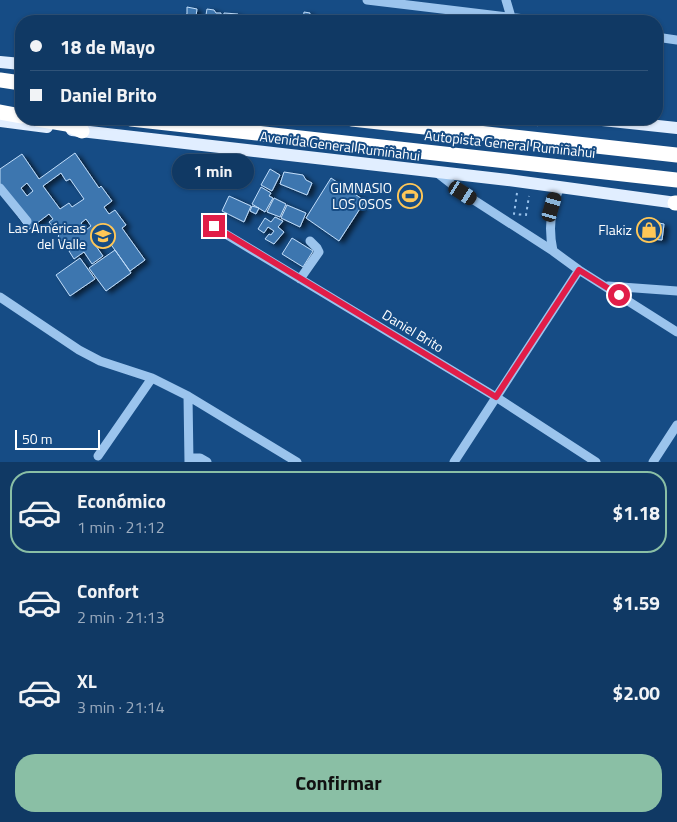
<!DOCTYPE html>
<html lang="es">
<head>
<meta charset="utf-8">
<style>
  :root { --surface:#103964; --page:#1e446d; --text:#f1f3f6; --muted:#9cacbf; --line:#305378; --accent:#8abfa5 }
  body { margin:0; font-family:"Titillium Web",sans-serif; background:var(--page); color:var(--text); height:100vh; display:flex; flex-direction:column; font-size:19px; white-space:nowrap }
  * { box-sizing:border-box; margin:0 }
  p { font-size:16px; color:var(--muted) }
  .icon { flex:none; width:28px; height:28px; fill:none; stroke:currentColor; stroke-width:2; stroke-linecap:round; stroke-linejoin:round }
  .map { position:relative; height:462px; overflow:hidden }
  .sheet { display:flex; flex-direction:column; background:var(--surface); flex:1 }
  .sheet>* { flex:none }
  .hud { position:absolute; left:15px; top:15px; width:648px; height:110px; border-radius:20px; box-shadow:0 1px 4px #0004,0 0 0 1px var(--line); display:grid; align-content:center; height:110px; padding:0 15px; background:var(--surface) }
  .scale { position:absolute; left:15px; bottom:12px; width:85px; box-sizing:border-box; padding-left:5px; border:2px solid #fff; border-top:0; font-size:14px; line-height:18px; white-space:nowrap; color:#fff; -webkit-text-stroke:4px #164c85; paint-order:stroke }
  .end { position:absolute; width:22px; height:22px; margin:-11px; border:6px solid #e11d48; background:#fff; box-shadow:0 0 0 2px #fff }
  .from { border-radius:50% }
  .bubble { position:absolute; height:35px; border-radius:18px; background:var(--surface); box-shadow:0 1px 4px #0004,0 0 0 1px var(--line); font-size:16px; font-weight:700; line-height:35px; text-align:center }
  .car { position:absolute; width:15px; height:30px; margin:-15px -8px; border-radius:6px; box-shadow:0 0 4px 1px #0007; background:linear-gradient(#222 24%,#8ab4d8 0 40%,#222 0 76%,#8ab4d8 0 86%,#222 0) }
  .hud b { display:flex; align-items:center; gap:18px; height:48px; font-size:19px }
  .hud b+b { border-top:1px solid var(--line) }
  .hud i { width:12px; height:12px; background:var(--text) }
  ul { padding:9px 0 0; list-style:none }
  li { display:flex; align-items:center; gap:15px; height:82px; margin:0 10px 8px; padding:0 5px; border:2px solid transparent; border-radius:20px }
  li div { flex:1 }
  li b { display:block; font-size:19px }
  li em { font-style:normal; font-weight:700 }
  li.on { border-color:var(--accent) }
  li>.icon { width:45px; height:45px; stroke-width:1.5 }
  .cta { display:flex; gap:10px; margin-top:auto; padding:10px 15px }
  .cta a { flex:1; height:58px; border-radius:20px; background:var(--accent); color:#111; font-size:20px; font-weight:700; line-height:58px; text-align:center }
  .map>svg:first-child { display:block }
  .building { fill:#3e76af; stroke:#c0ddfa; fill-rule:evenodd; filter:url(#shadow) }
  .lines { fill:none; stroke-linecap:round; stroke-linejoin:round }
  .path { stroke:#9bc4ed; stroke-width:2; stroke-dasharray:2.5 4; stroke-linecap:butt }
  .minor { stroke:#9bc4ed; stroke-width:9 }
  .major { stroke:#e1eeff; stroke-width:12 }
  .highway { stroke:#fff; stroke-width:15 }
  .route { stroke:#e11d48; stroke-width:6 }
  .labels { text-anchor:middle; stroke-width:4; stroke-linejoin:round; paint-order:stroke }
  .street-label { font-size:14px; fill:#fff; stroke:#164c85 }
  .poi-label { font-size:14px; fill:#fff; stroke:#164c85; text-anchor:end }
</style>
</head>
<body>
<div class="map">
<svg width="677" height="462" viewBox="0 0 677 462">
  <defs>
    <filter id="shadow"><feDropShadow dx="4.5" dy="2.5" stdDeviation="2.5" flood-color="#0009"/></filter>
  </defs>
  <rect width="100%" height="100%" fill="#164c85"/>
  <path class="building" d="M187,7L197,9L196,16L198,17L197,21H184V15L187,14Z
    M207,9L214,10L216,13H221L220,21H205Z
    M304,12L310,13L309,21H282V19L289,20L290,17L298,18L299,21H303Z
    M224,13L238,14L236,21H223Z
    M75,153L99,188L101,186L112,201L104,207L109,214L115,210L126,225L122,228L145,260L130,271L107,239L96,246L103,256L92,264L84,252L74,259L69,251L73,248L68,241L64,244L58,236L62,232L57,226L54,228L49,222L53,219L49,214L28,230L0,190V169L22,154L39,179ZM61,173L66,181L70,179L84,199L72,207L69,203L60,209L43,186ZM27,183L33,191L27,196L21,188ZM86,219L91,226L86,230L81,223Z
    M270,169L280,175L272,191L261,185Z
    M284,172L303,175L306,180L312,183L307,195L280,184Z
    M331,178L365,201L339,241L306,218Z
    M261,187L271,193L269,196L273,198L265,212L252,204Z
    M229,196L251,206L244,222L222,211Z
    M274,198L286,204L280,217L267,212Z
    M287,205L306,213L300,227L281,218Z
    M252,206L259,208L256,214L250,211Z
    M275,217L283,221L278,227L284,232L274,244L265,239L269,234L271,235L274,231L268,227L264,233L258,229L265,218L271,222Z
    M645,221L654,222L652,239L643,237Z
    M654,222L664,224L662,240L652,239Z
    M292,238L313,251L303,267L282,254Z
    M115,250L131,273L106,291L89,268Z
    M80,258L95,279L70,296L56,275Z"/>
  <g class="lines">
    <path class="path" d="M526,126V119L537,121
      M537,126L538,119
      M517,193L514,214L526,215L529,196"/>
    <path class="minor" d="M367,0L542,21
      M506,0L511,17V21
      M656,37L677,40
      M436,172L463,193L553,251L579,270L677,332
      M0,188L27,221
      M214,227L496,397L596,462
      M553,251C548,228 550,208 560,187
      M300,279L319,252L317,248L310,241
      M608,286L677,291
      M0,297L79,350L100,361L152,378L188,396L297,462
      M188,396L189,462
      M98,456L152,378
      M189,458H200L207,462
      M454,462L579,270
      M653,462L677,425"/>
    <path class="major" d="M0,62L21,64
      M593,119L677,128
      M0,121L47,127
      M72,130L508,180L677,203"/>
    <path class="highway" d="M0,80L21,83
      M0,112L21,116
      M37,119L67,124L82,131
      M131,119L677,180
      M352,119L677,155
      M675,203H677"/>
  </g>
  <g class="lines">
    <path class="route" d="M214,226L496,397L579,270L619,295"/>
  </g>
  <defs>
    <symbol id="stadium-ring" viewBox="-11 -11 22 22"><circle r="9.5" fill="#164c85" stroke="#ffc757" stroke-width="1.5"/><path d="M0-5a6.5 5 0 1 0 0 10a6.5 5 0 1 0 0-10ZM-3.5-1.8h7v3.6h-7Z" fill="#ffc757"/></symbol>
    <symbol id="shop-ring" viewBox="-11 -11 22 22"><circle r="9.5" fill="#164c85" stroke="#ffc757" stroke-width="1.5"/><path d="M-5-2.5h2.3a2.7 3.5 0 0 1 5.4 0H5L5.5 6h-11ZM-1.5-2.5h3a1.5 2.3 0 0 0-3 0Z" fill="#ffc757"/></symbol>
    <symbol id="school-ring" viewBox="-11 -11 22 22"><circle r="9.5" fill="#164c85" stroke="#ffc757" stroke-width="1.5"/><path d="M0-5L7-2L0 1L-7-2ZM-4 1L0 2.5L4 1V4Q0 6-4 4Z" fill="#ffc757"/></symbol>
  </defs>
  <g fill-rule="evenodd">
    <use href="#stadium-ring" x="396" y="182" width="28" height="28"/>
    <use href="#shop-ring" x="635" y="216" width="28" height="28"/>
    <use href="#school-ring" x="89" y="222" width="28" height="28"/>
  </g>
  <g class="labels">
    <g class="street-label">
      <text transform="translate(510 144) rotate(6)" y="5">Autopista General Rumiñahui</text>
      <text transform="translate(340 146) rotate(7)" y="5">Avenida General Rumiñahui</text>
      <text transform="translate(413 331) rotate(31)" y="5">Daniel Brito</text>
    </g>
    <g class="poi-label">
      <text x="392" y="193">GIMNASIO<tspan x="392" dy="16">LOS OSOS</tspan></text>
      <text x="86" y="233">Las Américas<tspan x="86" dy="16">del Valle</tspan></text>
      <text x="632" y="235">Flakiz</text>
    </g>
  </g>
</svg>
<div class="scale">50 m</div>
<i class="end from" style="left:619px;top:295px"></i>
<i class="end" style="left:214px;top:226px"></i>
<div class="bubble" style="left:172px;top:154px;width:82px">1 min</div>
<i class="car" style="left:463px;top:193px;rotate:123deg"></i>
<i class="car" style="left:552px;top:207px;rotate:16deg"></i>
<div class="hud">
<b><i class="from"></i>18 de Mayo</b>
<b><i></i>Daniel Brito</b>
</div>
</div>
<section class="sheet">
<ul>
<li class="on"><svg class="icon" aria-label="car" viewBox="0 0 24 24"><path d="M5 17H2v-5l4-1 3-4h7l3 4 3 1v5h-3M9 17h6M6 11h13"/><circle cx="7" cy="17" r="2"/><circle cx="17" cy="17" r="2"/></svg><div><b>Económico</b><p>1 min · 21:12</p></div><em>$1.18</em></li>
<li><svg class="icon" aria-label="car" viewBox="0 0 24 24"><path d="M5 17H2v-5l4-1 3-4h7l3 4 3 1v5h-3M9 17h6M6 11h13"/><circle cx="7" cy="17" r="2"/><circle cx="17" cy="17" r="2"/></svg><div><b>Confort</b><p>2 min · 21:13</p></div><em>$1.59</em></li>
<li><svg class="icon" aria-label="car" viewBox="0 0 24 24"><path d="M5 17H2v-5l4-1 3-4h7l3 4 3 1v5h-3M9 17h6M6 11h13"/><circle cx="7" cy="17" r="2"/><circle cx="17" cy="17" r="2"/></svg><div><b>XL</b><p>3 min · 21:14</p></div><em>$2.00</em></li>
</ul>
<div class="cta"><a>Confirmar</a></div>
</section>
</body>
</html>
